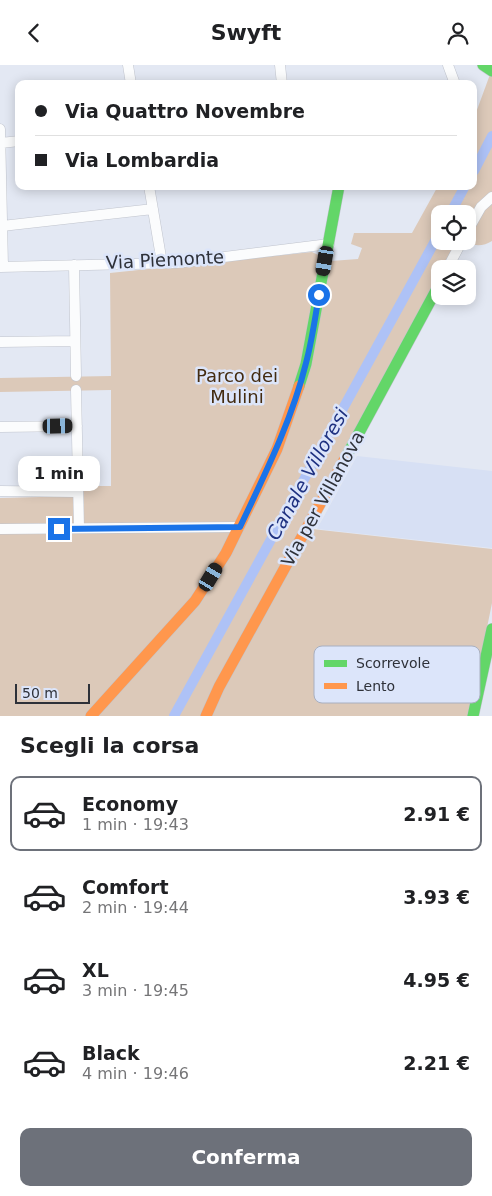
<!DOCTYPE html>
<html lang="it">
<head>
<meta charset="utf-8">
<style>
  :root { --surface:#fff; --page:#f6f6f6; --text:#202124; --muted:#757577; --line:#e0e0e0; --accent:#6d717a }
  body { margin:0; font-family:"DejaVu Sans",sans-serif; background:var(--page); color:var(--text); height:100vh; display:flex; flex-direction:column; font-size:19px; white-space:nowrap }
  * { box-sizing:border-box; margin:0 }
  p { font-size:16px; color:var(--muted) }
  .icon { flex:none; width:28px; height:28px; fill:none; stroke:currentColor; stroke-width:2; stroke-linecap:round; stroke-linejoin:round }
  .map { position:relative; height:651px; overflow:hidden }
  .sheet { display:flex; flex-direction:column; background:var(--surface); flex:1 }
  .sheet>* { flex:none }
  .guide { position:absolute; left:15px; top:15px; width:462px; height:110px; border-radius:10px; box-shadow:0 2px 12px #0003; display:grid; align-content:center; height:110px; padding:0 20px; background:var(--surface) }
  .controls { position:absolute; left:431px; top:140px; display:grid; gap:10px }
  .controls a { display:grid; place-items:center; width:45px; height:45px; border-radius:10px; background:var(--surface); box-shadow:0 2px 12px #0003; font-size:25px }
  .scale { position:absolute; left:15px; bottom:12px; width:75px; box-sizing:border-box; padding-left:5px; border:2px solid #2e3139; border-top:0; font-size:14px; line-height:18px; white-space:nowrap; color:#2e3139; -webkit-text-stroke:4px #dce5fa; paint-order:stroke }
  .end { position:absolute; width:22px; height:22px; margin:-11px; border:6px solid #1a73e8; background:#fff; box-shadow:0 0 0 2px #fff }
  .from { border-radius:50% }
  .bubble { position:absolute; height:35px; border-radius:10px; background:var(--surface); box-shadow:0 2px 12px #0003; font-size:16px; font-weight:700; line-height:35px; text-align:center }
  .car { position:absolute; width:15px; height:30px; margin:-15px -8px; border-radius:6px; box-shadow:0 0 4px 1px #0007; background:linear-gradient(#222 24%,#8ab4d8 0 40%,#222 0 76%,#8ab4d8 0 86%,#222 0) }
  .guide b { display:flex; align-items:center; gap:18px; height:48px; font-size:19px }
  .guide b+b { border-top:1px solid var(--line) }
  .guide i { width:12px; height:12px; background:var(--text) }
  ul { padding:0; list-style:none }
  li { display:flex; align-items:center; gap:15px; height:75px; margin:0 10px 8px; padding:0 10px; border:2px solid transparent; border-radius:10px }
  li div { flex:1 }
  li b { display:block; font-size:19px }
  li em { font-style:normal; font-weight:700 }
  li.current { border-color:var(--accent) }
  li>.icon { width:45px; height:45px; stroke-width:1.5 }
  h2 { padding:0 20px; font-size:22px; line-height:60px }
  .cta { display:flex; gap:10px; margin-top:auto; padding:10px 20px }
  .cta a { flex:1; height:58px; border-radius:10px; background:var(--accent); color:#fff; font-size:20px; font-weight:700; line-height:58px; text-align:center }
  header { display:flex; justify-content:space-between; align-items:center; height:65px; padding:0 20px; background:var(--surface); font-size:22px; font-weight:700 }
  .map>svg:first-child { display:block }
  .built { fill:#d7e0f4 }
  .green { fill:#dcc9b9 }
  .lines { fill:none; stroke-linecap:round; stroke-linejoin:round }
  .canal { stroke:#aec2f6; stroke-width:10 }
  .street-casing { stroke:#c0c4cd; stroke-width:11 }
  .fast-casing { stroke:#c0c4cd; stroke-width:12 }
  .slow-casing { stroke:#c0c4cd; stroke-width:12 }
  .street { stroke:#fbfcfd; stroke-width:10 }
  .fast { stroke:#63d668; stroke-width:11 }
  .slow { stroke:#ff974d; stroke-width:11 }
  .route { stroke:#1a73e8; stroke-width:6 }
  .labels { text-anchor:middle; stroke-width:5; stroke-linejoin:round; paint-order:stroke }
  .street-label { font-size:18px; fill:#2e3139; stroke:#dce5fa }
  .park-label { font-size:18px; fill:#432b10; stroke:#dce5fa }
  .water-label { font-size:19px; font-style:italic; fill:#1e3180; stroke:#dce5fa }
  .key { fill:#dce5fa; stroke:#a8afc0; stroke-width:1 }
  .key-label { font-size:14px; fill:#2e3139 }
</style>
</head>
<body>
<header><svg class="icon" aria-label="back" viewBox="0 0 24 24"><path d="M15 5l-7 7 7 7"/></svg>Swyft<svg class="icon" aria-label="person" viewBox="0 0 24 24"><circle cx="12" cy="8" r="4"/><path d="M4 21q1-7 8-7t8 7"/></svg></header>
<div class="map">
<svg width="492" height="651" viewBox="0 0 492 651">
  <rect width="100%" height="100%" fill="#e3e8f3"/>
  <path class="built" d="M357,391L492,406V483L317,464Z"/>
  <path class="green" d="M492,4V176C483,182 472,181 463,176H468V149H440V176H459L444,204H440V212L303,463L492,484V538L469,651H0V433L81,431L83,421H111V325L0,327V313L111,311L110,208L312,187L331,196L358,194L362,183L351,179L354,168H412L438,121H474V53Z"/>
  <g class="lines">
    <path class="canal" d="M474,106L492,71
      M450,149L465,121
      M174,651L440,167"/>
    <defs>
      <path id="street" d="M128,0L131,19
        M280,0L282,19
        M448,0L455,19
        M0,64L3,202
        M1,78L19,76
        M149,121L162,198
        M2,161L153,144
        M468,165L481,142L492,132
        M74,200L76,311
        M0,202L176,198L329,179
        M447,204L462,176
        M0,277L75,276
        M76,325L79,463
        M0,362L77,361
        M0,426L78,427
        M0,464L239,462"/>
      <path id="fast" d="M483,0L492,6
        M299,321L306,299L339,121
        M347,390L440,218
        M473,651L492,564"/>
      <path id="slow" d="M91,651L195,536L226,488L277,384L299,321
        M206,651L219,622L347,390"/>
    </defs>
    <use href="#street" class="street-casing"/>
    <use href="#fast" class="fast-casing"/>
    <use href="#slow" class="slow-casing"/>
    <use href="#street" class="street"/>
    <use href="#fast" class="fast"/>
    <use href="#slow" class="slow"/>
  </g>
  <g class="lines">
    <path class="route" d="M59,464L240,462C265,409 292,355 306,298C312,276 315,253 319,230"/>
  </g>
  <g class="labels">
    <g class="street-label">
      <text transform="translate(165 195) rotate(-3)" y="6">Via Piemonte</text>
      <text transform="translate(323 434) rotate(-61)" y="6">Via per Villanova</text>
    </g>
    <g class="park-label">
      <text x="237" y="317">Parco dei<tspan x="237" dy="21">Mulini</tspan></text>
    </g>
    <g class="water-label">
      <text transform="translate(307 409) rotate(-61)" y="7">Canale Villoresi</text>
    </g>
  </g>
  <rect x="314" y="581" width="166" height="57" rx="8" class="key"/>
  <rect x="324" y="595" width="23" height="7" fill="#63d668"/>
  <rect x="324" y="618" width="23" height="6" fill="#ff974d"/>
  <g class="key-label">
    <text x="356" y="603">Scorrevole</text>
    <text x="356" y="626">Lento</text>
  </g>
</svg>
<div class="controls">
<a><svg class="icon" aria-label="locate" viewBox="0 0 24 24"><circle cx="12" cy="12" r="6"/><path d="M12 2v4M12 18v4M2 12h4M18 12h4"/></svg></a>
<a><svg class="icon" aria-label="layers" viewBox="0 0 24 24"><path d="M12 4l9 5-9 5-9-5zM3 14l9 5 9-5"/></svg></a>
</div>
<div class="scale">50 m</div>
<i class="end from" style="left:319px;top:230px"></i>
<i class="end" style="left:59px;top:464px"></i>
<div class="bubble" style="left:18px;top:391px;width:82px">1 min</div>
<i class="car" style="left:325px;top:196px;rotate:190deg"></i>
<i class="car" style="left:58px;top:361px;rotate:89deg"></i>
<i class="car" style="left:211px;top:512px;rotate:31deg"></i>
<div class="guide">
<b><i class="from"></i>Via Quattro Novembre</b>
<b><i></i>Via Lombardia</b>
</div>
</div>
<section class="sheet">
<h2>Scegli la corsa</h2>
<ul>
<li class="current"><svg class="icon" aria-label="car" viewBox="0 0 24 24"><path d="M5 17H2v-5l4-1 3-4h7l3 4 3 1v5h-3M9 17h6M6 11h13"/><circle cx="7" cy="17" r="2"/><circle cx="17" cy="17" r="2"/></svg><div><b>Economy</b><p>1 min · 19:43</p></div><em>2.91 €</em></li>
<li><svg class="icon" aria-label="car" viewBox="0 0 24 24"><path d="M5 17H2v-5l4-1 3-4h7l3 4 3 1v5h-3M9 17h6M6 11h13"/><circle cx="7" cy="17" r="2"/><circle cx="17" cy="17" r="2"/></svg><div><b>Comfort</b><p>2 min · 19:44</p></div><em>3.93 €</em></li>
<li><svg class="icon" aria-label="car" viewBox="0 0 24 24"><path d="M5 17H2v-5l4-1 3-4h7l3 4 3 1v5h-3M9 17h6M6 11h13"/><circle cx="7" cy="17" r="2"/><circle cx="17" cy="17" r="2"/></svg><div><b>XL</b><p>3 min · 19:45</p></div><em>4.95 €</em></li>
<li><svg class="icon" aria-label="car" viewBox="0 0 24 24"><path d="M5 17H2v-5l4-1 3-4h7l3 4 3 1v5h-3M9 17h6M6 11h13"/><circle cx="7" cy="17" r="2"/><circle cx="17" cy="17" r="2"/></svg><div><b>Black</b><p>4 min · 19:46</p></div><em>2.21 €</em></li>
</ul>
<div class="cta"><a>Conferma</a></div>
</section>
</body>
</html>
